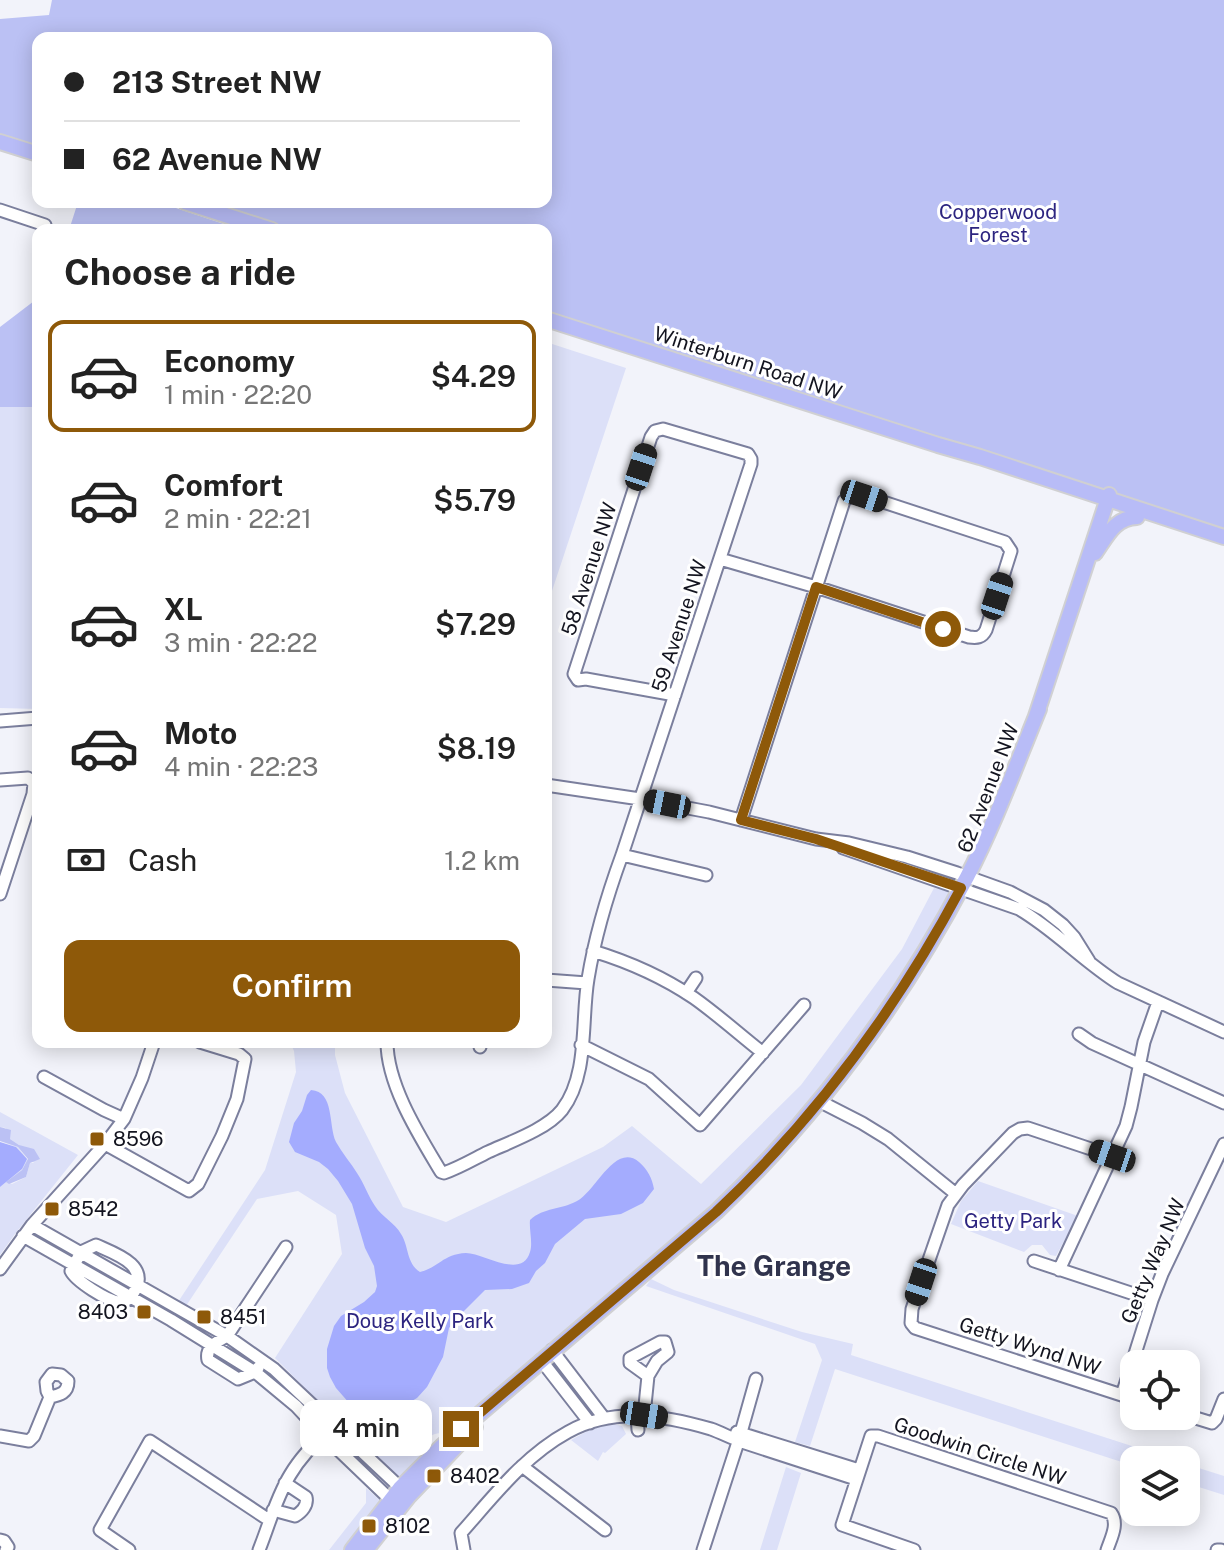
<!DOCTYPE html>
<html lang="en">
<head>
<meta charset="utf-8">
<style>
  :root { --surface:#fff; --page:#f6f6f6; --text:#222; --muted:#767676; --line:#e0e0e0; --accent:#8e5909 }
  body { margin:0; font-family:"Public Sans",sans-serif; background:var(--page); color:var(--text); height:100vh; display:flex; flex-direction:column; font-size:30px; white-space:nowrap }
  * { box-sizing:border-box; margin:0 }
  p { font-size:26px; color:var(--muted) }
  .icon { flex:none; width:44px; height:44px; fill:none; stroke:currentColor; stroke-width:2; stroke-linecap:round; stroke-linejoin:round }
  .map { position:relative; flex:1; overflow:hidden }
  .drawer { position:absolute; left:32px; top:224px; width:520px; height:824px; display:flex; flex-direction:column; background:var(--surface); border-radius:16px; box-shadow:0 4px 20px #0003 }
  .drawer>* { flex:none }
  .top-card { position:absolute; left:32px; top:32px; width:520px; height:176px; border-radius:16px; box-shadow:0 4px 20px #0003; display:grid; align-content:center; height:176px; padding:0 32px; background:var(--surface) }
  .buttons { position:absolute; left:1120px; top:1350px; display:grid; gap:16px }
  .buttons a { display:grid; place-items:center; width:80px; height:80px; border-radius:16px; background:var(--surface); box-shadow:0 4px 20px #0003; font-size:40px }
  .end { position:absolute; width:36px; height:36px; margin:-18px; border:10px solid #8e5909; background:#fff; box-shadow:0 0 0 4px #fff }
  .from { border-radius:50% }
  .bubble { position:absolute; height:56px; border-radius:16px; background:var(--surface); box-shadow:0 4px 20px #0003; font-size:26px; font-weight:600; line-height:56px; text-align:center }
  .car { position:absolute; width:24px; height:48px; margin:-24px -12px; border-radius:10px; box-shadow:0 0 6px 2px #0007; background:linear-gradient(#222 24%,#8ab4d8 0 40%,#222 0 76%,#8ab4d8 0 86%,#222 0) }
  .top-card b { display:flex; align-items:center; gap:28px; height:76px; font-size:30px }
  .top-card b+b { border-top:2px solid var(--line) }
  .top-card i { width:20px; height:20px; background:var(--text) }
  ul { padding:0; list-style:none }
  li { display:flex; align-items:center; gap:24px; height:112px; margin:0 16px 12px; padding:0 16px; border:4px solid transparent; border-radius:16px }
  li div { flex:1 }
  li b { display:block; font-size:30px }
  li em { font-style:normal; font-weight:600 }
  li.active { border-color:var(--accent) }
  li>.icon { width:72px; height:72px; stroke-width:1.5 }
  h2 { padding:0 32px; font-size:36px; line-height:96px }
  .pay { display:flex; align-items:center; gap:20px; height:88px; padding:0 32px; font-size:30px }
  .pay p { margin-inline-start:auto }
  .cta { display:flex; gap:16px; margin-top:auto; padding:16px 32px }
  .cta a { flex:1; height:92px; border-radius:16px; background:var(--accent); color:#fff; font-size:32px; font-weight:600; line-height:92px; text-align:center }
  .map>svg:first-child { display:block }
  .green { fill:#dce0f8 }
  .forest { fill:#bbc1f4 }
  .water { fill:#a4acfe }
  .lines { fill:none; stroke-linecap:round; stroke-linejoin:round }
  .minor-casing { stroke:#7b7f9d; stroke-width:15 }
  .major-casing { stroke:#d0d0d2; stroke-width:18 }
  .minor { stroke:#fff; stroke-width:11 }
  .major { stroke:#b8bcf7; stroke-width:14 }
  .route { stroke:#8e5909; stroke-width:10 }
  .poi-dot { fill:#8e5909; stroke:#fff; stroke-width:3 }
  .labels { text-anchor:middle; stroke-width:6; stroke-linejoin:round; paint-order:stroke }
  .park-label { font-size:20px; fill:#2c2480; stroke:#fff }
  .street-label { font-size:20px; fill:#13141f; stroke:#fff }
  .poi-label { font-size:20px; fill:#13141f; stroke:#fff; text-anchor:start }
  .district-label { font-size:28px; font-weight:bold; fill:#31344d; stroke:#fff }
</style>
</head>
<body>
<div class="map">
<svg width="1224" height="1550" viewBox="0 0 1224 1550">
  <rect width="100%" height="100%" fill="#f2f3fa"/>
  <path class="green" d="M546,342L626,368L546,609Z
    M24,406L38,407V709L0,708V407Z
    M934,888L951,892L911,962L874,1018L821,1087L768,1148L718,1199L446,1432C418,1435 430,1444 419,1459C414,1467 406,1473 399,1480L327,1414L312,1395L275,1358L342,1254L336,1215L298,1191L257,1199L186,1306L178,1302L265,1170L296,1072L294,1051L290,1042H335V1055L345,1093L403,1207L446,1222L603,1147L632,1126L701,1184L801,1085L902,949Z
    M0,1112L78,1155L15,1234L0,1255V1187L22,1169L16,1147L0,1141L18,1147L28,1160L22,1170L7,1182L12,1184L26,1177L30,1163H34L19,1145L10,1139L6,1128L0,1127Z
    M978,1181L1078,1216L1056,1256L1050,1255L1042,1245H1032L1024,1252L951,1224L961,1201Z
    M651,1279L674,1290L802,1332L853,1344L851,1355L1175,1460H1134V1466L835,1369L810,1446L795,1442L822,1360L815,1344L646,1286Z
    M613,1424L622,1426L626,1434L605,1453L603,1452L598,1461L571,1440L591,1429Z
    M1186,1464L1224,1476V1495L1186,1483Z
    M786,1467L801,1473L777,1550H760Z
    M366,1488L380,1500L378,1508L347,1550H329L366,1503Z"/>
  <path class="forest" d="M52,0H1224V531L546,312V230H296L209,202H546V38H38V147L0,135V19L49,15Z
    M78,202H158L242,230H69Z
    M38,298V407H0V327Z
    M0,1127L11,1130L10,1139L19,1145L34,1149L40,1159L30,1163L26,1177L9,1184L6,1182L22,1170L28,1159L18,1147L0,1141Z"/>
  <path class="water" d="M311,1090C335,1092 328,1125 336,1142C342,1153 351,1163 357,1173C364,1183 368,1196 375,1206C382,1217 395,1223 401,1234C409,1246 406,1263 420,1272C438,1268 443,1254 466,1253C483,1253 522,1280 530,1252C533,1243 529,1230 530,1220C544,1207 561,1210 577,1201C596,1191 615,1142 639,1162C648,1170 652,1178 654,1189L643,1203L621,1214L585,1219L555,1244L545,1263L536,1271L529,1283L512,1289L485,1290L461,1314L449,1328L443,1357L427,1387L417,1398L405,1405L383,1413H374L350,1404L336,1388L330,1377L327,1368V1349L334,1326L341,1316L364,1302L375,1292L377,1286L374,1266L365,1248L352,1204L338,1181L328,1169L319,1162L295,1152L289,1142L294,1123L302,1111L307,1095Z
    M0,1142L16,1147L27,1159L22,1169L0,1187Z"/>
  <g class="lines">
    <defs>
      <path id="minor" d="M0,210L45,225
        M720,559L816,587L969,637C977,638 982,638 986,630L1011,551L1005,542L856,493L852,494L844,501L741,820
        M0,721L38,718
        M0,780L28,778L34,783L33,794L0,894
        M546,785L640,799L709,812L816,839L849,843L907,857L957,873L1010,892L1044,910L1063,925L1074,937L1089,961
        M843,848L1019,909C1055,930 1083,961 1118,983L1224,1032
        M622,855L706,875
        M593,951C629,962 663,977 694,998C718,1015 740,1035 763,1053
        M546,980L587,983
        M686,993L696,978
        M1079,1034L1092,1043L1224,1103
        M387,1042C387,1085 419,1135 441,1172L444,1173C459,1168 474,1159 488,1152C510,1142 547,1129 562,1110C589,1075 581,1020 588,979C595,936 607,896 622,855L751,464V459L748,454L663,429L655,431L651,437L574,674L578,680L586,679L675,695
        M581,1045L649,1079L700,1125L804,1005
        M480,1047L481,1042
        M44,1077L104,1110L124,1119
        M819,1101L862,1123L888,1139L956,1194
        M105,1144L189,1191L198,1184L222,1136L237,1099L245,1059L239,1054L200,1042
        M1112,1156L1028,1128L1020,1129L1013,1133L963,1185L948,1205L912,1309L911,1323L915,1328L1134,1399
        M32,1225L227,1336L274,1369L406,1493
        M23,1236L171,1320L255,1372L296,1406L323,1435L396,1505
        M96,1245C116,1254 150,1265 134,1292C131,1297 126,1303 119,1302C107,1301 76,1281 71,1271L81,1252Z
        M1034,1261L1152,1300
        M0,1269L32,1225L105,1144L124,1119L142,1078L154,1042
        M1059,1270L1126,1126L1131,1107L1144,1042L1158,1002
        M552,1350L604,1418
        M541,1360L590,1423
        M258,1368L255,1372L238,1379L208,1360C205,1347 217,1342 227,1336L286,1247
        M1122,1395L1152,1300L1162,1274L1224,1144
        M637,1415L638,1430
        M644,1415L648,1376L630,1363V1358L660,1342H665L668,1352L657,1361L648,1376
        M1186,1415L1212,1423L1216,1419L1224,1399
        M737,1432L859,1470
        M0,1436L29,1441L34,1436L50,1397L47,1391L46,1382L52,1374L61,1375L68,1381C68,1393 60,1395 50,1397
        M522,1466L605,1530
        M273,1510L295,1516C302,1512 308,1505 306,1497L285,1483
        M0,1540L4,1541L8,1547L6,1550
        M129,1550L100,1530L150,1441L269,1520
        M259,1550C269,1525 276,1498 290,1475C300,1458 313,1445 326,1432
        M464,1550L461,1533C493,1497 524,1456 568,1432C613,1407 663,1415 711,1429C722,1433 733,1439 745,1443C782,1455 819,1467 856,1479
        M703,1550L740,1436L756,1379
        M914,1550L842,1525L871,1436H878L1111,1513C1119,1524 1111,1538 1107,1550
        M1217,1550H1221"/>
      <path id="major" d="M0,142L38,154
        M185,202L272,230
        M546,319L938,445L980,457L1224,537
        M1095,553C1107,536 1114,518 1137,517
        M1036,716L1109,495
        M352,1550L400,1488L442,1446L716,1212C817,1116 902,1001 967,877C995,823 1016,765 1039,709
        M366,1550L409,1496L475,1427"/>
    </defs>
    <use href="#minor" class="minor-casing"/>
    <use href="#major" class="major-casing"/>
    <use href="#minor" class="minor"/>
    <use href="#major" class="major"/>
  </g>
  <g class="lines">
    <path class="route" d="M461,1429L716,1212C815,1119 897,1008 961,888L816,839L741,820L816,587L943,629"/>
  </g>
  <g class="poi-dot">
    <rect x="89" y="1131" width="16" height="16" rx="4"/>
    <rect x="44" y="1201" width="16" height="16" rx="4"/>
    <rect x="136" y="1304" width="16" height="16" rx="4"/>
    <rect x="196" y="1309" width="16" height="16" rx="4"/>
    <rect x="426" y="1468" width="16" height="16" rx="4"/>
    <rect x="361" y="1518" width="16" height="16" rx="4"/>
  </g>
  <g class="labels">
    <g class="park-label">
      <text x="998" y="219">Copperwood<tspan x="998" dy="23">Forest</tspan></text>
      <text x="1013" y="1228">Getty Park</text>
      <text x="420" y="1328">Doug Kelly Park</text>
    </g>
    <g class="street-label">
      <text transform="translate(748 363) rotate(18)" y="7">Winterburn Road NW</text>
      <text transform="translate(589 569) rotate(-72)" y="7">58 Avenue NW</text>
      <text transform="translate(679 626) rotate(-72)" y="7">59 Avenue NW</text>
      <text transform="translate(988 788) rotate(-69)" y="7">62 Avenue NW</text>
      <text transform="translate(1153 1261) rotate(-67)" y="7">Getty Way NW</text>
      <text transform="translate(1030 1346) rotate(18)" y="7">Getty Wynd NW</text>
      <text transform="translate(980 1451) rotate(18)" y="7">Goodwin Circle NW</text>
    </g>
    <g class="poi-label">
      <text x="113" y="1146">8596</text>
      <text x="68" y="1216">8542</text>
      <text x="128" y="1319" text-anchor="end">8403</text>
      <text x="220" y="1324">8451</text>
      <text x="450" y="1483">8402</text>
      <text x="385" y="1533">8102</text>
    </g>
    <g class="district-label">
      <text x="774" y="1276">The Grange</text>
    </g>
  </g>
</svg>
<div class="buttons">
<a><svg class="icon" aria-label="locate" viewBox="0 0 24 24"><circle cx="12" cy="12" r="6"/><path d="M12 2v4M12 18v4M2 12h4M18 12h4"/></svg></a>
<a><svg class="icon" aria-label="layers" viewBox="0 0 24 24"><path d="M12 4l9 5-9 5-9-5zM3 14l9 5 9-5"/></svg></a>
</div>
<i class="end from" style="left:943px;top:629px"></i>
<i class="end" style="left:461px;top:1429px"></i>
<div class="bubble" style="left:300px;top:1400px;width:132px">4 min</div>
<i class="car" style="left:641px;top:467px;rotate:18deg"></i>
<i class="car" style="left:864px;top:496px;rotate:108deg"></i>
<i class="car" style="left:997px;top:596px;rotate:18deg"></i>
<i class="car" style="left:667px;top:804px;rotate:281deg"></i>
<i class="car" style="left:1112px;top:1156px;rotate:289deg"></i>
<i class="car" style="left:921px;top:1282px;rotate:198deg"></i>
<i class="car" style="left:644px;top:1415px;rotate:99deg"></i>
<div class="top-card">
<b><i class="from"></i>213 Street NW</b>
<b><i></i>62 Avenue NW</b>
</div>
<section class="drawer">
<h2>Choose a ride</h2>
<ul>
<li class="active"><svg class="icon" aria-label="car" viewBox="0 0 24 24"><path d="M5 17H2v-5l4-1 3-4h7l3 4 3 1v5h-3M9 17h6M6 11h13"/><circle cx="7" cy="17" r="2"/><circle cx="17" cy="17" r="2"/></svg><div><b>Economy</b><p>1 min · 22:20</p></div><em>$4.29</em></li>
<li><svg class="icon" aria-label="car" viewBox="0 0 24 24"><path d="M5 17H2v-5l4-1 3-4h7l3 4 3 1v5h-3M9 17h6M6 11h13"/><circle cx="7" cy="17" r="2"/><circle cx="17" cy="17" r="2"/></svg><div><b>Comfort</b><p>2 min · 22:21</p></div><em>$5.79</em></li>
<li><svg class="icon" aria-label="car" viewBox="0 0 24 24"><path d="M5 17H2v-5l4-1 3-4h7l3 4 3 1v5h-3M9 17h6M6 11h13"/><circle cx="7" cy="17" r="2"/><circle cx="17" cy="17" r="2"/></svg><div><b>XL</b><p>3 min · 22:22</p></div><em>$7.29</em></li>
<li><svg class="icon" aria-label="car" viewBox="0 0 24 24"><path d="M5 17H2v-5l4-1 3-4h7l3 4 3 1v5h-3M9 17h6M6 11h13"/><circle cx="7" cy="17" r="2"/><circle cx="17" cy="17" r="2"/></svg><div><b>Moto</b><p>4 min · 22:23</p></div><em>$8.19</em></li>
</ul>
<div class="pay"><svg class="icon" aria-label="cash" viewBox="0 0 24 24"><path d="M3 7h18v10H3z"/><circle cx="12" cy="12" r="2"/></svg>Cash<p>1.2 km</p></div>
<div class="cta"><a>Confirm</a></div>
</section>
</div>
</body>
</html>
